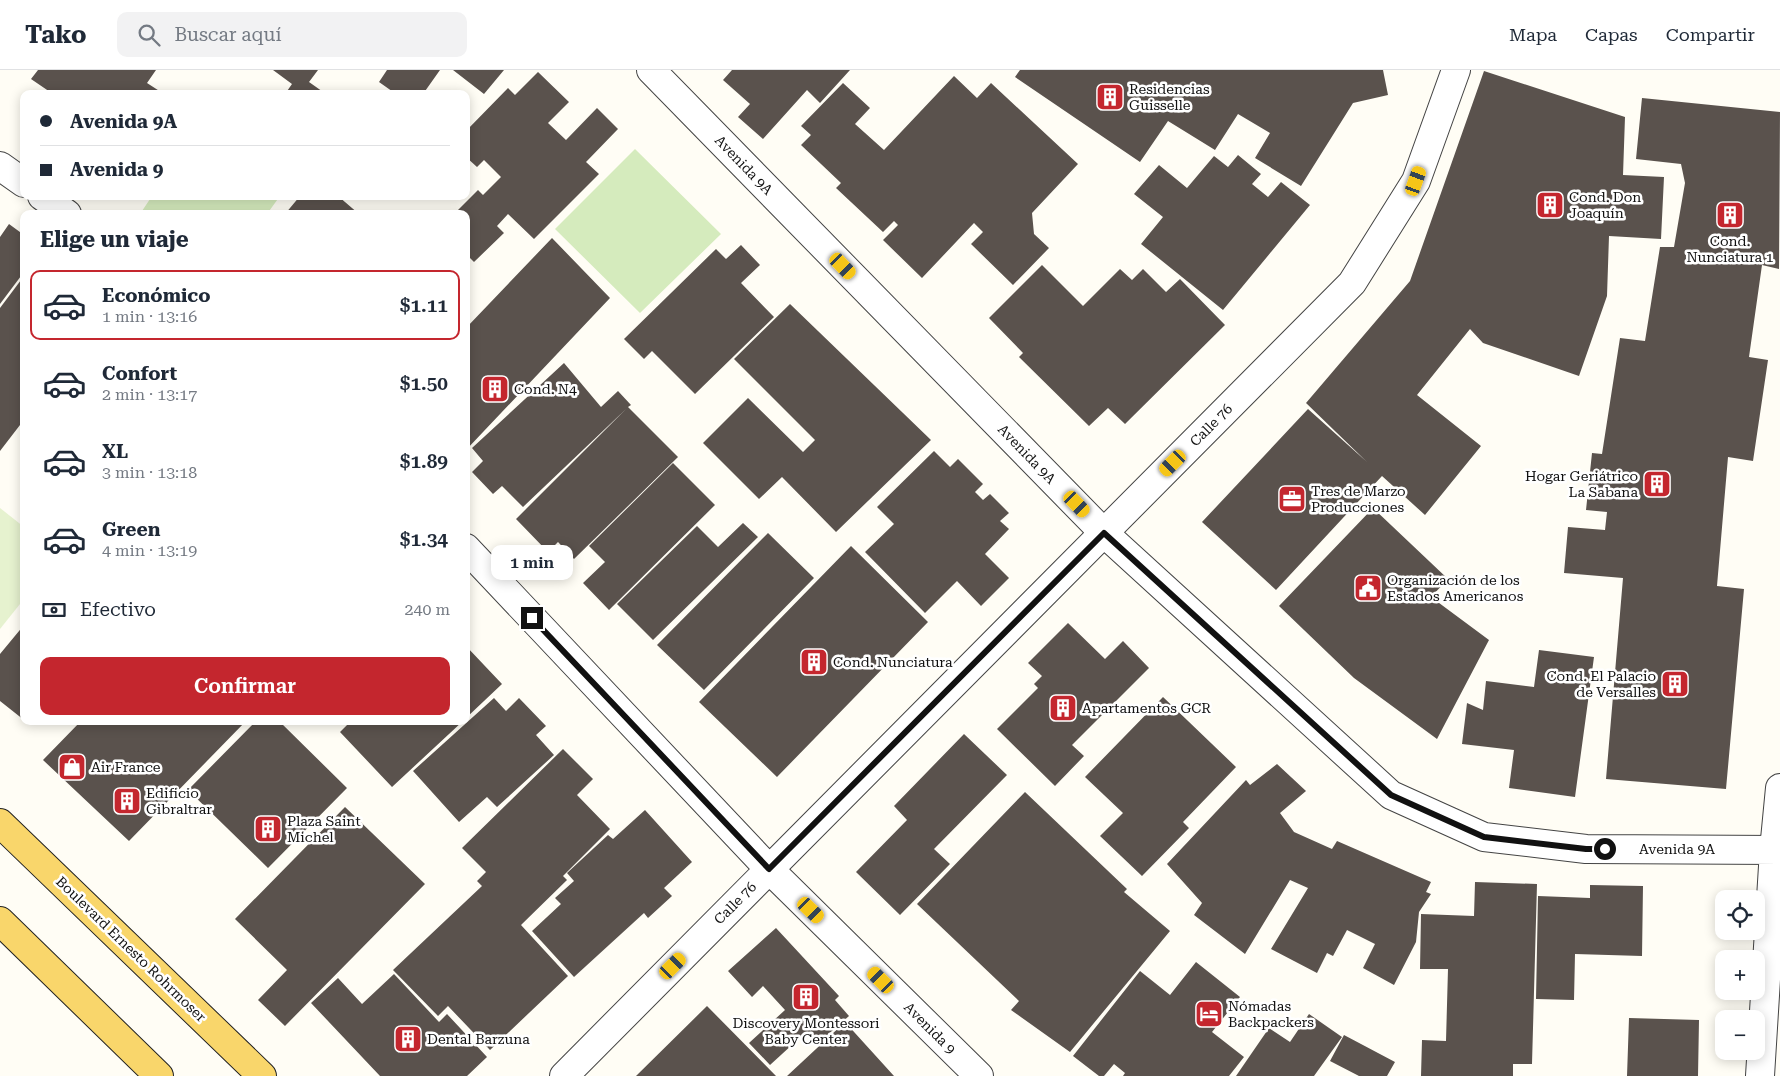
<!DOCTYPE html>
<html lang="es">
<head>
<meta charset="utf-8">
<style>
  :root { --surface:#fff; --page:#f2f2f3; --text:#1f2937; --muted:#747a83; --line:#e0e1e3; --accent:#c4262e }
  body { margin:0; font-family:"Roboto Serif",serif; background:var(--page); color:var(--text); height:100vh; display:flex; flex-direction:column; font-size:19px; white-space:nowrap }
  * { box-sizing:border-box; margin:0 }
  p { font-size:16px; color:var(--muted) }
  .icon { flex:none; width:28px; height:28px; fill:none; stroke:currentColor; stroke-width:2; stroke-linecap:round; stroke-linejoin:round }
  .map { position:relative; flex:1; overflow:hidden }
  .panel { position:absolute; left:20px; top:140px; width:450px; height:515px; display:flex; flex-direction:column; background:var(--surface); border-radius:10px; box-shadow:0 2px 12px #0003 }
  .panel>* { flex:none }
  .banner { position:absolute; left:20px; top:20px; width:450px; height:110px; border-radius:10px; box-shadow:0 2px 12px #0003; display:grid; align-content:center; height:110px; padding:0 20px; background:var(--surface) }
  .buttons { position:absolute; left:1715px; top:820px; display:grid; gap:10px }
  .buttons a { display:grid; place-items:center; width:50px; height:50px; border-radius:10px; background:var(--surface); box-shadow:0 2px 12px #0003; font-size:25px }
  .end { position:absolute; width:22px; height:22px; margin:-11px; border:6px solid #111; background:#fff; box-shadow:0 0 0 2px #fff }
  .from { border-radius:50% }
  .bubble { position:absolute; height:35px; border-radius:10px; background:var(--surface); box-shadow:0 2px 12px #0003; font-size:16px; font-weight:600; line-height:35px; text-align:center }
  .car { position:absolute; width:15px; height:30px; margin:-15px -8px; border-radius:6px; box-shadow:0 0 4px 1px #0007; background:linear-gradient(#f5c518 24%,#345 0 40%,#f5c518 0 76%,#345 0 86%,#f5c518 0) }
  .banner b { display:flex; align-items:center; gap:18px; height:48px; font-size:19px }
  .banner b+b { border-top:1px solid var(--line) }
  .banner i { width:12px; height:12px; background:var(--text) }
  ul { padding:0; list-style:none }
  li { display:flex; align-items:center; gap:15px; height:70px; margin:0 10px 8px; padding:0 10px; border:2px solid transparent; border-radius:10px }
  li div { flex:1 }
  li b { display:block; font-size:19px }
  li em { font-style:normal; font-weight:600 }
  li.on { border-color:var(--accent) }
  li>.icon { width:45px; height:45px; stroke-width:1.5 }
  h2 { padding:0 20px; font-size:22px; line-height:60px }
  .pay { display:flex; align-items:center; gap:12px; height:55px; padding:0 20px; font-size:19px }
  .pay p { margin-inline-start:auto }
  .button { display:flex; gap:10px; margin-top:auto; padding:10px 20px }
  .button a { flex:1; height:58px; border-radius:10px; background:var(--accent); color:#fff; font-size:20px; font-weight:600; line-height:58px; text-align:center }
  header { display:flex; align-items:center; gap:30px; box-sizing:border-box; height:70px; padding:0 25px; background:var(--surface); border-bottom:1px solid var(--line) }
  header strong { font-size:24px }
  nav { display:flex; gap:28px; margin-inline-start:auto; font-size:18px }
  .search { width:350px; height:45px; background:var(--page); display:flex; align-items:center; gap:12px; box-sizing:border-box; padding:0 18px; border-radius:10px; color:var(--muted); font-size:19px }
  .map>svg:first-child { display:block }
  .green { fill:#d5ebbd }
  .pitch { fill:#e6f2cf }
  .building { fill:#5a524d }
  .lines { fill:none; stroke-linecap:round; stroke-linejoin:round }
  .minor-casing { stroke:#444; stroke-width:30 }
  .major-casing { stroke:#222; stroke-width:30 }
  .minor { stroke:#fff; stroke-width:28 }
  .major { stroke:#f9d66b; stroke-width:28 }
  .route { stroke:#111; stroke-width:6 }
  .labels { text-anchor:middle; stroke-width:5; stroke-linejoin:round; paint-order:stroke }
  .poi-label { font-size:14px; fill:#111; stroke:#fff; text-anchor:start }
  .street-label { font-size:14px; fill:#111; stroke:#fff }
</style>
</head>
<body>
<header>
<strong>Tako</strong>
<div class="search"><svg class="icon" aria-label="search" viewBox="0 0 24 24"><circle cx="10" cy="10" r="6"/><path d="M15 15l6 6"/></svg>Buscar aquí</div>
<nav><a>Mapa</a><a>Capas</a><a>Compartir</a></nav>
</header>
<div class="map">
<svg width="1780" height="1006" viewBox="0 0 1780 1006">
  <rect width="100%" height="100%" fill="#fffdf5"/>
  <path class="green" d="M635,79L721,164L640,243L555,159Z
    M152,126H280L267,144H140Z"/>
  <path class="pitch" d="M0,438L24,457V529L0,559Z"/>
  <path class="building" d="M38,0H156L147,13L164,24H53L31,9Z
    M273,0H318L309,12L326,24H285L292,14Z
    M387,0H440L423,24H396L379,12Z
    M453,0H504L484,24Z
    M732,0H850L820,33L807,20L763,69L738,47L750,34L723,10Z
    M1020,0H1383L1388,25L1353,33L1301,116L1255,88L1270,63L1238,44L1215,80L1168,51L1140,92L1015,7Z
    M1484,1L1625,47L1623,105L1664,107L1661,169L1609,166L1607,226L1579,306L1483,273L1470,259L1417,325L1481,376L1425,445L1382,406L1276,520L1202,452L1308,339L1367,392L1306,333L1410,211Z
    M538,2L569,32L548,53L566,70L597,38L618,59L586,92L599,104L534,169L508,144L497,156L504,163L474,192L466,184V144H454L478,120L483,125L501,107L484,90L477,97L466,87V61L508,18L515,25Z
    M954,6L977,28L991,13L1078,94L1032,143L1034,164L1049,178L1013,215L971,174L983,162L974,153L922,208L883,170L898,155L894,151L883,162L836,118L841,113L801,75L811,65L801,56L843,13L870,38L855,54L884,80Z
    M1642,28L1780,42L1779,199L1762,195L1749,287L1768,290L1753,391L1728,387L1717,516L1744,519L1726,719L1606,709L1623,508L1564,503L1568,457L1605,460L1607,442L1586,440L1592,383L1602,384L1620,268L1645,271L1660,177H1674L1685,113L1681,94L1636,89Z
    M1238,85L1261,104L1252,114L1268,127L1281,112L1310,135L1223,240L1141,174L1163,147L1134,124L1159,95L1187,118L1214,86L1228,97Z
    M300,126H338L359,144H285Z
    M9,154L24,165V202L0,234V167Z
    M552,168L610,228L466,380V258Z
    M741,175L760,195L741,213L774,247L695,324L652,281L644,289L624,269L716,179L726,189Z
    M1042,195L1083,236L1120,199L1132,210L1143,199L1166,222L1180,209L1225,255L1125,354L1108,338L1089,356L1019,287L1023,283L989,248Z
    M21,210L24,213V358L20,355L0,381V238Z
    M790,234L931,370L836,462L782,407L759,429L703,373L748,328L803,382L815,370L734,289Z
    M564,293L601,337L618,321L631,335L628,337L678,387L574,489L558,472L548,482L516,449L626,339L523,437L502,416L493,424L472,402L483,391L472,378Z
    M934,381L950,397L958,389L983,414L975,422L983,430L990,424L1009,443L1000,451L1009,459L985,484L1009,508L981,536L957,511L925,543L865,482L894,454L877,437Z
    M673,393L715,435L609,540L583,513L605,492L589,476Z
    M1373,438L1448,509L1431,527L1489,570L1437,669L1354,608L1279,536Z
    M743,453L758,467L653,570L617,534L697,456L718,477Z
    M768,463L814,508L704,620L657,575Z
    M851,476L928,552L777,707L699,632Z
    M1068,553L1105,589L1123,571L1149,598L1072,675L1084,686L1055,716L997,659L1038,618L1034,614L1042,606L1028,593Z
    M24,555V650L0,631V584Z
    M466,576L502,614L466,648Z
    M1539,580L1594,587L1575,727L1509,718L1514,680L1462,674L1467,633L1483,640L1486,611L1534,617Z
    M1163,627L1236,697L1183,752L1189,758L1142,806L1100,766L1123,743L1085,707Z
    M494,628L506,641L519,628L546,656L536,665L554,685L497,737L487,727L459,752L413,701Z
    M81,651H246L129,771L43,690Z
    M256,651H279L347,718L268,798L188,720Z
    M351,651H463L392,717L340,662Z
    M964,664L1007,705L934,779L950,794L900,845L856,802L907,750L894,736Z
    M563,679L593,709L577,725L610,759L563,806L567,810L521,855L568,906L490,980L448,936L438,946L393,900L482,816L477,811L486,802L462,778Z
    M1277,694L1306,721L1280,743L1294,762L1332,779L1337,771L1431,812L1426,822L1431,824L1419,842L1416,872L1394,915L1363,898L1375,874L1347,860L1333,886L1327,883L1317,903L1271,879L1308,818L1290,810L1245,884L1194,845L1202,833L1167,794L1246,710L1250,715Z
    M1025,722L1127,819L1124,822L1170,861L1070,982L1011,940L1019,931L917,834Z
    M345,737L425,814L285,956L258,930L287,900L235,849Z
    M645,740L692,792L664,818L672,826L648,848L644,843L574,907L532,861L561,834L555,828L574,811L567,803L608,765L613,769Z
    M1475,812L1537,814L1532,994H1513V1006H1421L1422,970L1446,971L1448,899H1420L1421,844L1474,846Z
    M1590,815L1643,816L1642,886L1575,884L1574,930L1536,929L1538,826L1590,828Z
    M776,858L839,926L835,930L849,946L816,975L805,963L770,995L749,973L785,940L763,916L752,927L728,901Z
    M1196,892L1240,927L1212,962L1244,987L1229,1006H1123L1125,1003L1114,994L1104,1006H1099L1073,986L1140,901L1170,925Z
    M394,904L439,952L447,944L487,987L467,1006H380L311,933L338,908L362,934Z
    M707,936L776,1006H636Z
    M1309,944L1342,967L1314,1006H1236L1269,958L1290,972Z
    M1629,948L1699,950L1698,1006H1627Z
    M845,952L894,1006H787Z
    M1344,965L1395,992L1387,1006H1359L1330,991Z"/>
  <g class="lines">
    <defs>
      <path id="minor" d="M651,0L1104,463L1391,725L1484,767L1586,779L1780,780
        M0,96L24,113
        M42,126L67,144
        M466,478L769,799L979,1006
        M564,1006L1352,213L1416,111L1456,0
        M1760,1006L1774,780L1780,718"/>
      <path id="major" d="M0,753L262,1006
        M0,851L159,1006"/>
    </defs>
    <use href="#minor" class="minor-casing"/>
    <use href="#major" class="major-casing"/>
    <use href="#minor" class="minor"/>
    <use href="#major" class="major"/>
  </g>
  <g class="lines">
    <path class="route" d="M532,548L769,799L1104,463L1391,725L1484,767L1586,779H1605"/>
  </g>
  <defs>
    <symbol id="building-square" viewBox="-11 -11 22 22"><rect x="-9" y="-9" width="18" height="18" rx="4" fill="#c4262e" stroke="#fff"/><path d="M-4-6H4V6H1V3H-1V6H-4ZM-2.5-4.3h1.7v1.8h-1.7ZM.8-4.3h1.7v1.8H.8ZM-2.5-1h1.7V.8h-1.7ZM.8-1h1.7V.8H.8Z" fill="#fff"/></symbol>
    <symbol id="office-square" viewBox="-11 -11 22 22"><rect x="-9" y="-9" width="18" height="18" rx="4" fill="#c4262e" stroke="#fff"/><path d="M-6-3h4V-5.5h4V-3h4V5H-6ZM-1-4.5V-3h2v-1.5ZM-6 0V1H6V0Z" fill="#fff"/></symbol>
    <symbol id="civic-square" viewBox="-11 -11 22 22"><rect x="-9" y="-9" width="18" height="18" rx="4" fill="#c4262e" stroke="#fff"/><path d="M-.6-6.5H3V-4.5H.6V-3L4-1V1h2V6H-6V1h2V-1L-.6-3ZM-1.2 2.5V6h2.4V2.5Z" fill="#fff"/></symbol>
    <symbol id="shop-square" viewBox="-11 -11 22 22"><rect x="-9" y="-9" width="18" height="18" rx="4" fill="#c4262e" stroke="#fff"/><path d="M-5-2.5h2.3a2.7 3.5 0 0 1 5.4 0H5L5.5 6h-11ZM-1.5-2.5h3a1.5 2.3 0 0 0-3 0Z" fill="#fff"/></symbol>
    <symbol id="hotel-square" viewBox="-11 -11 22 22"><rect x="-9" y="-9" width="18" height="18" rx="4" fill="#c4262e" stroke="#fff"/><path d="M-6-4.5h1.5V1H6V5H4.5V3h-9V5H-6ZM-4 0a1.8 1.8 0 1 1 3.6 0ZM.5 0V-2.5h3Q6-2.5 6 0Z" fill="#fff"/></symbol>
  </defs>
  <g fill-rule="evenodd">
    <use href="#building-square" x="1094" y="11" width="32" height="32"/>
    <use href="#building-square" x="1534" y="119" width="32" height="32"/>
    <use href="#building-square" x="1714" y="129" width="32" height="32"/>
    <use href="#building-square" x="479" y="303" width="32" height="32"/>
    <use href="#building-square" x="1641" y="398" width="32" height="32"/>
    <use href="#office-square" x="1276" y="413" width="32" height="32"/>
    <use href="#civic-square" x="1352" y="502" width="32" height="32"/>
    <use href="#building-square" x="798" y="576" width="32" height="32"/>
    <use href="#building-square" x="1659" y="598" width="32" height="32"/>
    <use href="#building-square" x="1047" y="622" width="32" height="32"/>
    <use href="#shop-square" x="56" y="681" width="32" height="32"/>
    <use href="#building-square" x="111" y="715" width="32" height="32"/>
    <use href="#building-square" x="252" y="743" width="32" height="32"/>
    <use href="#building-square" x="790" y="911" width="32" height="32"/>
    <use href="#hotel-square" x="1193" y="928" width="32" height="32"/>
    <use href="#building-square" x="392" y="953" width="32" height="32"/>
  </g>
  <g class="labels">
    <g class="poi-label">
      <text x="1129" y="24">Residencias<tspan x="1129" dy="16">Guisselle</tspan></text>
      <text x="1569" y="132">Cond. Don<tspan x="1569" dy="16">Joaquín</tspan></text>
      <text x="1730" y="176" text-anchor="middle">Cond.<tspan x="1730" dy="16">Nunciatura 1</tspan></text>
      <text x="514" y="324">Cond. N4</text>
      <text x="1638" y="411" text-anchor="end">Hogar Geriátrico<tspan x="1638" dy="16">La Sabana</tspan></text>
      <text x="1311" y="426">Tres de Marzo<tspan x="1311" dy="16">Producciones</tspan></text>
      <text x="1387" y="515">Organización de los<tspan x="1387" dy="16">Estados Americanos</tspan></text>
      <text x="833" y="597">Cond. Nunciatura</text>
      <text x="1656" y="611" text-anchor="end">Cond. El Palacio<tspan x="1656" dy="16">de Versalles</tspan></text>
      <text x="1082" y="643">Apartamentos GCR</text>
      <text x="91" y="702">Air France</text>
      <text x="146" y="728">Edificio<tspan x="146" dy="16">Gibraltrar</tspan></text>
      <text x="287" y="756">Plaza Saint<tspan x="287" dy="16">Michel</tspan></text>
      <text x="1228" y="941">Nómadas<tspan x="1228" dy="16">Backpackers</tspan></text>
      <text x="806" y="958" text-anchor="middle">Discovery Montessori<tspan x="806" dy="16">Baby Center</tspan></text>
      <text x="427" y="974">Dental Barzuna</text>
    </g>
    <g class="street-label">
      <text transform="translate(744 95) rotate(46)" y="5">Avenida 9A</text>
      <text transform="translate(1211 355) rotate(-45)" y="5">Calle 76</text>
      <text transform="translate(1027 384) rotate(46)" y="5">Avenida 9A</text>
      <text x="1677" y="784">Avenida 9A</text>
      <text transform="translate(735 833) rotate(-45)" y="5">Calle 76</text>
      <text transform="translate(131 879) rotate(44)" y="5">Boulevard Ernesto Rohrmoser</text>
      <text transform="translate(930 958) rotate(45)" y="5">Avenida 9</text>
    </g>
  </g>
</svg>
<div class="buttons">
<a><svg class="icon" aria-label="locate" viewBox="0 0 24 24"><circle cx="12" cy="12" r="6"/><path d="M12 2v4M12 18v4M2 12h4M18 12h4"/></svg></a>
<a>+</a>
<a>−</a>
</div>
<i class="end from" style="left:1605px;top:779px"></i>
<i class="end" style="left:532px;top:548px"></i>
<div class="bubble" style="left:491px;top:475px;width:82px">1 min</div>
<i class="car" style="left:1416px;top:111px;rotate:20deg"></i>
<i class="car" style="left:843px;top:196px;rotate:136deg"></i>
<i class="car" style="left:1173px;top:393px;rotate:225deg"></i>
<i class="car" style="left:1077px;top:434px;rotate:136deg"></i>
<i class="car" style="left:811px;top:840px;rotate:134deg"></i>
<i class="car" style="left:673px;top:896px;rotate:45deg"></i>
<i class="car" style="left:881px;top:910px;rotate:315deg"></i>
<div class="banner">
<b><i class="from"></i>Avenida 9A</b>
<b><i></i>Avenida 9</b>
</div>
<section class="panel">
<h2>Elige un viaje</h2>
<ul>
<li class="on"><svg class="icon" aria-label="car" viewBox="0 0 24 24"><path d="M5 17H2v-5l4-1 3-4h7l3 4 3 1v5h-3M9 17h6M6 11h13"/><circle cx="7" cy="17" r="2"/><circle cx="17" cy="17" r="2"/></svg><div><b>Económico</b><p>1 min · 13:16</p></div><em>$1.11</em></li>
<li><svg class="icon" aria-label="car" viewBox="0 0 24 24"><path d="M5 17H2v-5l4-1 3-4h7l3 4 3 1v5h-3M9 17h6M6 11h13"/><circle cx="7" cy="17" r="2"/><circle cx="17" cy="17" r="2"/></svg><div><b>Confort</b><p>2 min · 13:17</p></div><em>$1.50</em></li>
<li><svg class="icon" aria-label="car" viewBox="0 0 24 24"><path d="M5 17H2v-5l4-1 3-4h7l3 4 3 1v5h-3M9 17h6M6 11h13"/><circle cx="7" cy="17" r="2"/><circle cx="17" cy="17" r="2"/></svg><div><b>XL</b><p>3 min · 13:18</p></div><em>$1.89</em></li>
<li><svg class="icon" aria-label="car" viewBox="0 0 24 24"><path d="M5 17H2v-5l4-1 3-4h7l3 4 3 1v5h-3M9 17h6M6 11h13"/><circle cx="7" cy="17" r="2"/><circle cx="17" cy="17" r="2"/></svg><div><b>Green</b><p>4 min · 13:19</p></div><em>$1.34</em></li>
</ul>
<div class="pay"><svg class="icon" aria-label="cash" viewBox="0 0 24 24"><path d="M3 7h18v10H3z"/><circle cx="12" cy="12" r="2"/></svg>Efectivo<p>240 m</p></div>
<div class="button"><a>Confirmar</a></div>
</section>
</div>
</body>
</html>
